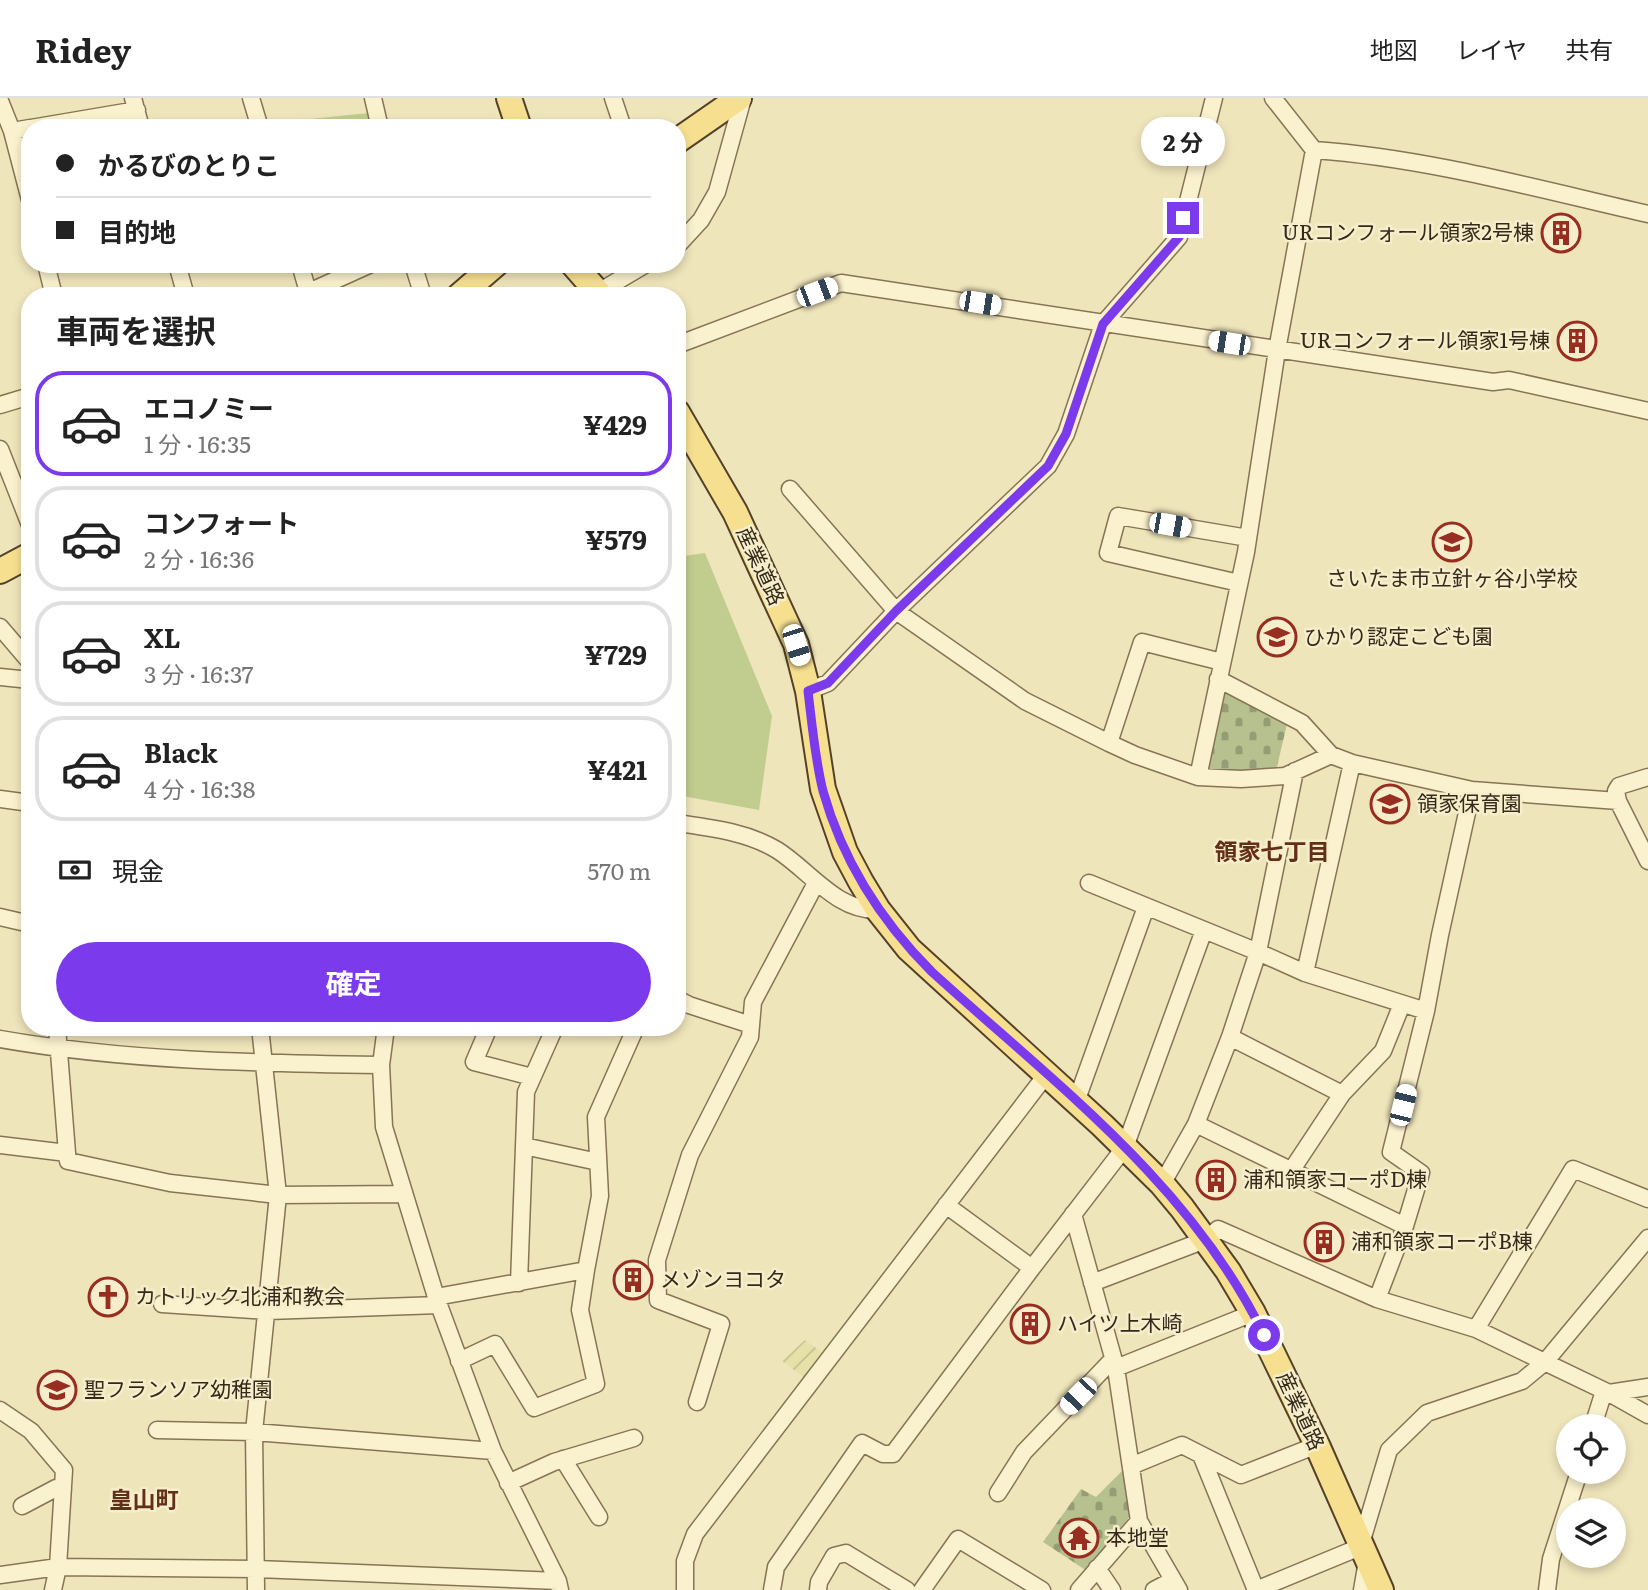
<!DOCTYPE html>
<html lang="ja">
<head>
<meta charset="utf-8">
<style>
  :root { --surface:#fff; --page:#f6f6f6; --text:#222; --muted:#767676; --line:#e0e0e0; --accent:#7c3aed }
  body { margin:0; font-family:Literata,"Noto Sans JP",serif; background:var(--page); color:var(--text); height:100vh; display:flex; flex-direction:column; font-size:26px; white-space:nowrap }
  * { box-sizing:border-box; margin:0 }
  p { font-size:23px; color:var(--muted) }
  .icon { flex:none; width:38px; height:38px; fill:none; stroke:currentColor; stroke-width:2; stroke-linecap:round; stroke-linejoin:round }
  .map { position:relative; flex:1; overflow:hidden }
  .sheet { position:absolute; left:21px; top:189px; width:665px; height:749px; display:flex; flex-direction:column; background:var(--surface); border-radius:28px; box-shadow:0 4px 10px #0003 }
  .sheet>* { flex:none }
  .guide { position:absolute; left:21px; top:21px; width:665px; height:154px; border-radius:28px; box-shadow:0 4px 10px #0003; display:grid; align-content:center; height:154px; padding:0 35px; background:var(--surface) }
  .controls { position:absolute; left:1556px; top:1316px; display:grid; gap:14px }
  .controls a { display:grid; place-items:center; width:70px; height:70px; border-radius:50%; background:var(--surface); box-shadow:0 4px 10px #0003; font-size:35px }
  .end { position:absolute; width:32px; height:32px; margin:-16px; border:9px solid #7c3aed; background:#fff; box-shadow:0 0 0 4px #fff }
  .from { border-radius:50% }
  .bubble { position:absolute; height:49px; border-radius:24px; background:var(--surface); box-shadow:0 4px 10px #0003; font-size:23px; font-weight:700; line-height:49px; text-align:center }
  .car { position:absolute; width:21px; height:42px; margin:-21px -10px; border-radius:9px; box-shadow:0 0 5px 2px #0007; background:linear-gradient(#fff 24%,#345 0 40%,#fff 0 76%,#345 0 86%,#fff 0) }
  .guide b { display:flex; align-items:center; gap:24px; height:66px; font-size:26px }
  .guide b+b { border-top:2px solid var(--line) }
  .guide i { width:18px; height:18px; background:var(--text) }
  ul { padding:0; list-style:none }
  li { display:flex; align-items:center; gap:21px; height:105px; margin:0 14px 10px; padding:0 21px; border:4px solid var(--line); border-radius:28px }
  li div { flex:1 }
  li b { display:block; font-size:26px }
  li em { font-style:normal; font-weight:700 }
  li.on { border-color:var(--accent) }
  li>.icon { width:63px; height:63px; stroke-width:1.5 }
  h2 { padding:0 35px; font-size:32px; line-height:84px }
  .pay { display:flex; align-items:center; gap:18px; height:77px; padding:0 35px; font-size:26px }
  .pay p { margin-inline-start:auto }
  .action { display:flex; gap:14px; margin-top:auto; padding:14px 35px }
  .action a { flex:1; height:80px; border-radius:42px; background:var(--accent); color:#fff; font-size:28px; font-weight:700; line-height:80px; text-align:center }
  header { display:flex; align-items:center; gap:42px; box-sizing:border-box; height:98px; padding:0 35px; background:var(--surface); border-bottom:2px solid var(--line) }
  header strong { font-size:33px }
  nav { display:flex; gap:38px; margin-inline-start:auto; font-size:24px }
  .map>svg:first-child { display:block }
  .farmland { fill:url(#farmland-furrows) }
  .cemetery { fill:url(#cemetery-stones) }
  .park { fill:#c0cd8f }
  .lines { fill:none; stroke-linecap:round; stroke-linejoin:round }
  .minor-casing { stroke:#877455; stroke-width:19 }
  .primary-casing { stroke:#54412a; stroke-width:28 }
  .minor { stroke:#faf1ce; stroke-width:16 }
  .primary { stroke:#f6e090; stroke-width:24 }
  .route { stroke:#7c3aed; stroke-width:9 }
  .labels { text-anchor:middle; stroke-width:5; stroke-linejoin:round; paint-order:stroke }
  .poi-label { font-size:21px; fill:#352a1a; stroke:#f6eecb; text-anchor:start }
  .street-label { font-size:21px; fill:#352a1a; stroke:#f6eecb }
  .neighbourhood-label { font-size:23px; font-weight:bold; fill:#632f18; stroke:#f6eecb }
</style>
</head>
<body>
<header>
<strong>Ridey</strong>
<nav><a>地図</a><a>レイヤ</a><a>共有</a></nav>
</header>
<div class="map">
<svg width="1648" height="1492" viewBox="0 0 1648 1492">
  <defs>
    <pattern id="farmland-furrows" width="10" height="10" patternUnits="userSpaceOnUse" patternTransform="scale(1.75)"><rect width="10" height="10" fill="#e5e1a8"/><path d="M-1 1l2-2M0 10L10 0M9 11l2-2" fill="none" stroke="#c5c190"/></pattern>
    <pattern id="cemetery-stones" width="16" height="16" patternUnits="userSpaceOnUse" patternTransform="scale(1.75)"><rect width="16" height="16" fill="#b6c18f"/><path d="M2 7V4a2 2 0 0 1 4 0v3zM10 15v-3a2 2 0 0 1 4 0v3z" fill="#959d74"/></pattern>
  </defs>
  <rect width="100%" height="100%" fill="#efe5bb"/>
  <path class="farmland" d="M805,1242L824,1256L806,1281L782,1263Z"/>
  <path class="cemetery" d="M1226,592L1287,626L1276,673L1209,675L1204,667L1223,593Z
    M1126,1369L1130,1418L1087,1473L1043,1444L1081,1391L1096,1399Z"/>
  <path class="park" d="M368,15L372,30H312L311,21Z
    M705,455L772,618L759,712L677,697V459Z"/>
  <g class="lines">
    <defs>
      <path id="minor" d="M133,0L141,30
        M251,0L260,30
        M373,0L380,30
        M613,0L623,30
        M1273,0L1314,52C1427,60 1538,91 1648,116
        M0,3L12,33
        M30,30L12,33L30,102
        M31,30L137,12
        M677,148L701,122L717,94L743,0
        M46,166L54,198
        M177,166L186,198
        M300,166L308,194
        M413,166L423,198
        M300,198L371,166
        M592,198L646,166
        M677,247L841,185L1493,284L1509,282L1648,313
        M0,307L30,298
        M0,351L30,427
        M790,391L896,513L1025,603L1109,645L1135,657L1198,679L1241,681L1285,678L1331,657
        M1239,485L1108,455L1118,418L1248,440
        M0,529L30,564
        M0,579L30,582
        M1218,581L1302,625L1331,657L1352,665L1472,692L1618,703
        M808,593L828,585L896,513L1048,368L1066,336L1103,226L1179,139L1214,0
        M1109,645L1142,544L1222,564
        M1198,679L1246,454L1277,252L1314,52
        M1648,679L1619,688L1616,693L1618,703L1648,763
        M0,701L30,705
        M677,725C711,730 747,734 777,752C809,772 836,813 878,812
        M1089,785L1258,854L1305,875L1426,913
        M0,819L30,826
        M1305,875L1352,665
        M677,901L689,907L751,927
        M57,929L67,1055
        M386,929L381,967L384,1029L436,1199L493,1353L558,1483L560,1492
        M489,929L474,964L532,979
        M1230,939L1342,996
        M0,941C125,963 254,965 381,967
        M1076,1004L1146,809
        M1196,1026L1405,1128
        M0,1047L67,1055L68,1063L170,1085L278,1097L404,1096
        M524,1048L598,1064
        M1291,1073L1342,996L1383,953L1402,906
        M1162,1086L1196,1026L1230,939L1258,854L1295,673
        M946,1107L1032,1170
        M1073,1116L1116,1270L1139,1423L1179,1492
        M586,1172L600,1098L596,1019L636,929
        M519,1185L526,994L555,929
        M1092,1185L1205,1142L1218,1131L1377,1201L1476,1231L1609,1295L1648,1317
        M436,1199L586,1172L580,1212L596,1286L534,1310L495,1246L459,1263
        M1377,1201L1405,1128L1421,1075L1391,1054L1426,913L1440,837L1472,692
        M162,1206L268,1213L439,1207
        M1476,1231L1573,1071L1648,1101
        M1116,1270L1253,1215
        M1609,1295L1648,1289
        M697,1304L721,1226L658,1202L657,1162L690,1057L750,939L753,904L816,785
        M0,1312L31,1333L64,1372L58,1469L53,1492
        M1593,1328L1604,1293
        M157,1332L254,1334L493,1353
        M1201,1357L1256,1492L1360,1449L1389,1352L1427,1315L1522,1283L1545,1264L1648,1140
        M563,1361L599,1419
        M1131,1368L1182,1347L1241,1377L1317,1347
        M508,1385L554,1364L634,1340
        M998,1395L1024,1354L1113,1261
        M22,1408L56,1390L63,1391
        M1097,1470L1112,1492
        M0,1477L58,1469L257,1471L558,1483
        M256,1492L254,1334L278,1097L260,929
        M685,1492V1463L695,1436L1046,977
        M772,1492L776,1469L862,1345L883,1356H893L1032,1170L1125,1049L1204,832
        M818,1492L819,1484L834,1458L846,1455L907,1492
        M922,1492L958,1441L1042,1492
        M1079,1492L1139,1423
        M1154,1492L1173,1482
        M1362,1492L1367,1463
        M1547,1492L1551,1461L1579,1374"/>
      <path id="primary" d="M509,0L519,30
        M677,43L739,0
        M573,166L601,198
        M459,198L496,166
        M677,314L735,414L796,546L808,593L823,691L845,754L861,784L878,812L909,851L1102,1027L1162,1086L1182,1110L1228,1173L1253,1215L1317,1347L1381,1492
        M0,473L30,457"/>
    </defs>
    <use href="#minor" class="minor-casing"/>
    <use href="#primary" class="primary-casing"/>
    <use href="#minor" class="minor"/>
    <use href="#primary" class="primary"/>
  </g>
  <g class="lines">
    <path class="route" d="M1183,120L1179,139L1103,226L1066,336L1048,368L896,513L828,585L808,593C812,626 815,661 823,693C843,764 881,823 932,874C1053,984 1191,1086 1264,1237"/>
  </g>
  <defs>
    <symbol id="building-ring" viewBox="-11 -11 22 22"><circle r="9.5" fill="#f6eecb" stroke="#982d22" stroke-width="1.5"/><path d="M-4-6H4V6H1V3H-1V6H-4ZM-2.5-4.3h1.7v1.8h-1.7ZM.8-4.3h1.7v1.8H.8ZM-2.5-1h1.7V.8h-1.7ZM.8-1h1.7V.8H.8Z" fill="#982d22"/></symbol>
    <symbol id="school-ring" viewBox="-11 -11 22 22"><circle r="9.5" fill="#f6eecb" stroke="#982d22" stroke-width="1.5"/><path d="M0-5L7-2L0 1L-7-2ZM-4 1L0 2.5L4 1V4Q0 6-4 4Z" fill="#982d22"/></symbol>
    <symbol id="church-ring" viewBox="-11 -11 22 22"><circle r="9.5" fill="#f6eecb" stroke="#982d22" stroke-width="1.5"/><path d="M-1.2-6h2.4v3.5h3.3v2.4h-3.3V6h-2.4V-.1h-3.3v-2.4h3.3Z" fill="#982d22"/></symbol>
    <symbol id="temple-ring" viewBox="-11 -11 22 22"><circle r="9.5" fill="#f6eecb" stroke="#982d22" stroke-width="1.5"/><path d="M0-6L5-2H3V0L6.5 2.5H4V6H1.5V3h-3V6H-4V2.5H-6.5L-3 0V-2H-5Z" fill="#982d22"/></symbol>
  </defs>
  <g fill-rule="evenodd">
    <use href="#building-ring" x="1539" y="113" width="44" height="44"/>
    <use href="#building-ring" x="1555" y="221" width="44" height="44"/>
    <use href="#school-ring" x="1430" y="422" width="44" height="44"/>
    <use href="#school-ring" x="1255" y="517" width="44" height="44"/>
    <use href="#school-ring" x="1368" y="684" width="44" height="44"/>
    <use href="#building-ring" x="1194" y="1060" width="44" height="44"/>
    <use href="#building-ring" x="1302" y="1122" width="44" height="44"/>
    <use href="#building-ring" x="611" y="1160" width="44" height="44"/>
    <use href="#church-ring" x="86" y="1177" width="44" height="44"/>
    <use href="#building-ring" x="1008" y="1204" width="44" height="44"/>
    <use href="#school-ring" x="35" y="1270" width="44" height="44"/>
    <use href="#temple-ring" x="1057" y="1418" width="44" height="44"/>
  </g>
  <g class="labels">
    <g class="poi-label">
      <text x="1534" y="142" text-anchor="end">URコンフォール領家2号棟</text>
      <text x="1550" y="250" text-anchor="end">URコンフォール領家1号棟</text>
      <text x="1452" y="488" text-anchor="middle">さいたま市立針ヶ谷小学校</text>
      <text x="1304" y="546">ひかり認定こども園</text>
      <text x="1417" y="713">領家保育園</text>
      <text x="1243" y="1089">浦和領家コーポD棟</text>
      <text x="1351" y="1151">浦和領家コーポB棟</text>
      <text x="660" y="1189">メゾンヨコタ</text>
      <text x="135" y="1206">カトリック北浦和教会</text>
      <text x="1057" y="1233">ハイツ上木崎</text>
      <text x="84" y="1299">聖フランソア幼稚園</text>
      <text x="1106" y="1447">本地堂</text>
    </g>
    <g class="street-label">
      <text transform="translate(760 468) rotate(65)" y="7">産業道路</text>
      <text transform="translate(1300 1313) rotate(65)" y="7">産業道路</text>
    </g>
    <g class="neighbourhood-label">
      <text x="1272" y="762">領家七丁目</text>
      <text x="144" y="1410">皇山町</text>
    </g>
  </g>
</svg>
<div class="controls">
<a><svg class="icon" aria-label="locate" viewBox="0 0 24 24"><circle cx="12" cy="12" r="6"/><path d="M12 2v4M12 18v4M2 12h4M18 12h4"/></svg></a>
<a><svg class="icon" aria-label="layers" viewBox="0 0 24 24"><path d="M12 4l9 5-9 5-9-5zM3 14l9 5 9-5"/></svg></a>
</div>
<i class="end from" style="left:1264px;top:1237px"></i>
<i class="end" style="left:1183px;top:120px"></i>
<div class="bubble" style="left:1141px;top:19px;width:84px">2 分</div>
<i class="car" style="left:817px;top:194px;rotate:69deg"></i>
<i class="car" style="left:980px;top:205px;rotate:99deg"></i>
<i class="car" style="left:1229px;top:245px;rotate:279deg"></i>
<i class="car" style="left:1170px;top:427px;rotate:100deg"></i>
<i class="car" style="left:796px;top:547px;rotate:162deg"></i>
<i class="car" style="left:1403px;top:1007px;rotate:14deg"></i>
<i class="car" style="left:1078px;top:1298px;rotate:224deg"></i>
<div class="guide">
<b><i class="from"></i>かるびのとりこ</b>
<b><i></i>目的地</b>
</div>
<section class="sheet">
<h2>車両を選択</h2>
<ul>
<li class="on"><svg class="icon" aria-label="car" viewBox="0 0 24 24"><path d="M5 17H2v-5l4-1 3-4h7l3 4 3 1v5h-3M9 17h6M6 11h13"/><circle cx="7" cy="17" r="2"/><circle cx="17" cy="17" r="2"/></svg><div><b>エコノミー</b><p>1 分 · 16:35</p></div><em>¥429</em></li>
<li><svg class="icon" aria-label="car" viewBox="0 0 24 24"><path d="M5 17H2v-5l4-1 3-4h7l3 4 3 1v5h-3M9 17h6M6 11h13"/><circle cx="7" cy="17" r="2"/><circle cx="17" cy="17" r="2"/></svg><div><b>コンフォート</b><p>2 分 · 16:36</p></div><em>¥579</em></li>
<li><svg class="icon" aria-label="car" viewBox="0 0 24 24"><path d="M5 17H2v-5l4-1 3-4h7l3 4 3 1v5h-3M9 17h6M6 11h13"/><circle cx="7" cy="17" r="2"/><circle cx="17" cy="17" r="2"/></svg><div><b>XL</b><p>3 分 · 16:37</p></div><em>¥729</em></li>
<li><svg class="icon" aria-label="car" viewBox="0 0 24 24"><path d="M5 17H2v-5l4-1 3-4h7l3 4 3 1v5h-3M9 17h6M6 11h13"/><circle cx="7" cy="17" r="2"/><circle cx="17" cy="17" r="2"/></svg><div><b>Black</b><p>4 分 · 16:38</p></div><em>¥421</em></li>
</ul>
<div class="pay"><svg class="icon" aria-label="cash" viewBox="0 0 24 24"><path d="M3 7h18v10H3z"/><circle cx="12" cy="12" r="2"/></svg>現金<p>570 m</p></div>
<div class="action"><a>確定</a></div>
</section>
</div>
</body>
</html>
